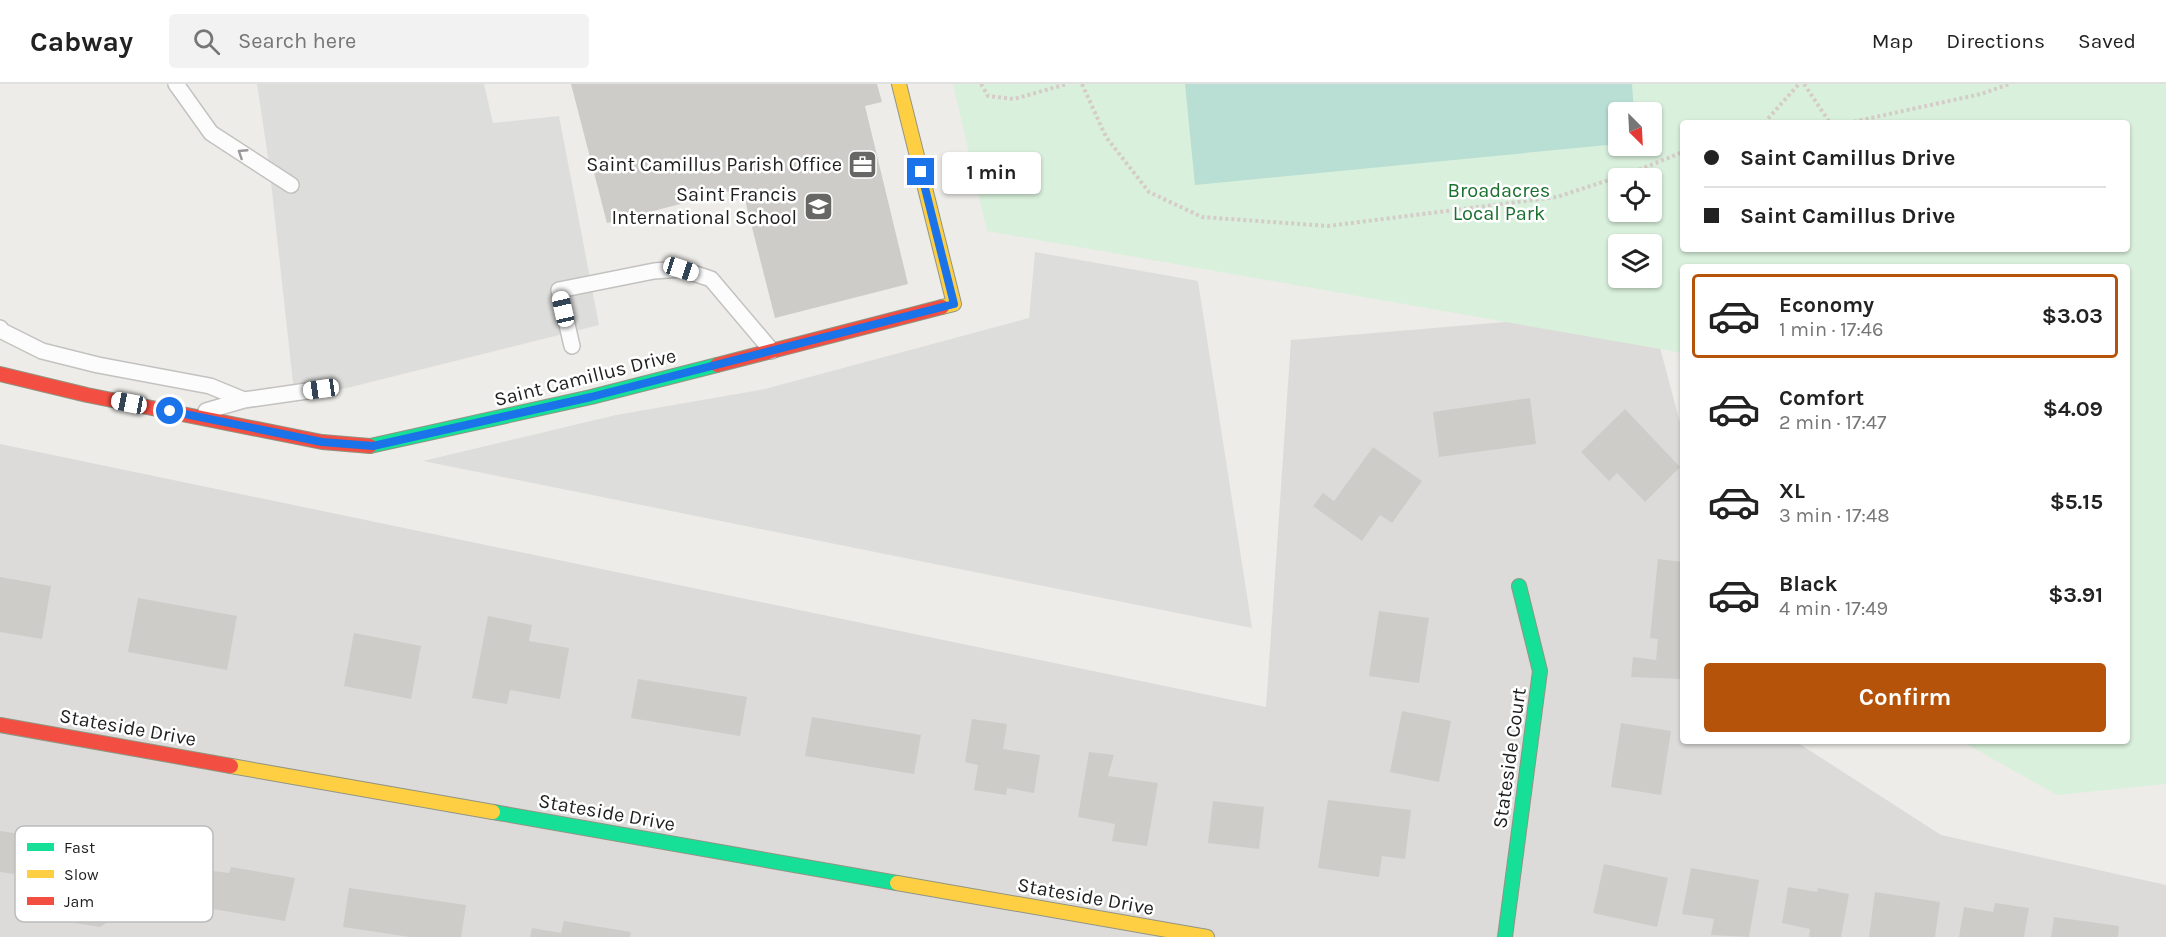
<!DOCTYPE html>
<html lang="en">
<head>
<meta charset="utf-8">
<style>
  :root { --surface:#fff; --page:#f2f2f2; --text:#222; --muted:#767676; --line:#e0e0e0; --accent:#b45309 }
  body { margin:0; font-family:Karla,sans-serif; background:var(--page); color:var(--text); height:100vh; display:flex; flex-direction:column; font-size:22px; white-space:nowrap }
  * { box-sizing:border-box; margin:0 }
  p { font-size:20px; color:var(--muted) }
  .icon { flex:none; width:33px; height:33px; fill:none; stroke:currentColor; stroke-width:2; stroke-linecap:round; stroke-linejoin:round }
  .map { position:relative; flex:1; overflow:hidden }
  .drawer { position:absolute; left:1680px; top:180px; width:450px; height:480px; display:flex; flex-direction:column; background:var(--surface); border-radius:6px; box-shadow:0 2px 4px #0004 }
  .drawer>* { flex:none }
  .banner { position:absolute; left:1680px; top:36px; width:450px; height:132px; border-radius:6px; box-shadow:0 2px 4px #0004; display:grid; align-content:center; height:132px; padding:0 24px; background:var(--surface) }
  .needle { width:39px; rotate:156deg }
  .controls { position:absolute; left:1608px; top:18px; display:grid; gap:12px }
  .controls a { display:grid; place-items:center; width:54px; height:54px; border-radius:6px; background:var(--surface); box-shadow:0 2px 4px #0004; font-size:30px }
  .end { position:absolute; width:27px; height:27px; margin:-14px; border:8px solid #1a73e8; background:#fff; box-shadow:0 0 0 3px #fff }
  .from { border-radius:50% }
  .bubble { position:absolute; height:42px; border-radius:6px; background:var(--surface); box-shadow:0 2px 4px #0004; font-size:20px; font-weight:700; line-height:42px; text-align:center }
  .car { position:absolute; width:18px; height:36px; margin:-18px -9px; border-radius:8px; box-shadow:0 0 4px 2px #0007; background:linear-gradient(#fff 24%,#345 0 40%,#fff 0 76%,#345 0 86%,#fff 0) }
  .banner b { display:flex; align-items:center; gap:21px; height:57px; font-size:22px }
  .banner b+b { border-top:2px solid var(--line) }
  .banner i { width:15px; height:15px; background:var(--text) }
  ul { padding:10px 0 0; list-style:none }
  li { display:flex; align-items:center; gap:18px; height:84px; margin:0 12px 9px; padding:0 12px; border:3px solid transparent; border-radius:6px }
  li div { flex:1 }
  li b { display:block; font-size:22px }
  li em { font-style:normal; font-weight:700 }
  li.active { border-color:var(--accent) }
  li>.icon { width:54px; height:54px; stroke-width:1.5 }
  .cta { display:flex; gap:12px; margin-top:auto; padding:12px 24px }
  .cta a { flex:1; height:69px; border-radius:6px; background:var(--accent); color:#fff; font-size:24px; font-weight:700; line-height:69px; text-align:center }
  header { display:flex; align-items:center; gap:36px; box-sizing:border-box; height:84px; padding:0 30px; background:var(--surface); border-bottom:2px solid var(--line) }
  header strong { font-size:28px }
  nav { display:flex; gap:33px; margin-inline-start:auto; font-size:21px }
  .search { width:420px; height:54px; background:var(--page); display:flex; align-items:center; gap:15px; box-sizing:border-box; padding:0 21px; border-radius:6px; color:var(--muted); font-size:22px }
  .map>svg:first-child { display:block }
  .residential { fill:#dcdbd9 }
  .park { fill:#d9f0dc; fill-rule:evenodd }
  .pitch { fill:#b9ded4 }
  .parking { fill:#dddddb }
  .building { fill:#ceccc9 }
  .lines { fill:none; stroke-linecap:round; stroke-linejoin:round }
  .lane-casing { stroke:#c3c2c0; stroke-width:18 }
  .fast-casing { stroke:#919582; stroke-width:16 }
  .slow-casing { stroke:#919582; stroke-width:16 }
  .jam-casing { stroke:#919582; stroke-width:16 }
  .path { stroke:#d5ccc8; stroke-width:4; stroke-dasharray:3 3; stroke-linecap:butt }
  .lane { stroke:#fcfcfc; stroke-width:15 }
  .fast { stroke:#16e098; stroke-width:14 }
  .slow { stroke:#ffcf43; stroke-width:14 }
  .jam { stroke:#f24e42; stroke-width:14 }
  .oneway { stroke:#999 }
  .route { stroke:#1a73e8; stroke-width:8 }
  .labels { text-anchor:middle; stroke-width:5; stroke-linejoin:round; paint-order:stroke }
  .poi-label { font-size:20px; fill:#1f1f1f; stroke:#fff; text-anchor:end }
  .park-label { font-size:20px; fill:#1a702e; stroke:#fff }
  .street-label { font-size:20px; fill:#1f1f1f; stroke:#fff }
  .key { fill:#fff; stroke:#bcbcbc; stroke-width:1.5 }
  .key-label { font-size:16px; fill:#1f1f1f }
</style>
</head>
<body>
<header>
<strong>Cabway</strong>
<div class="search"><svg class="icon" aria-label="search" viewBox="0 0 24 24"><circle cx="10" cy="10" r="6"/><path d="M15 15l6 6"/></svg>Search here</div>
<nav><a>Map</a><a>Directions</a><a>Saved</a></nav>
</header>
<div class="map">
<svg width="2166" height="853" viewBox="0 0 2166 853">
  <rect width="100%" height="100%" fill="#edece8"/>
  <path class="residential" d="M1650,226L1683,350V657H1795L1941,751L2166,801V853H0V360L1266,623L1291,256Z"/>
  <path class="park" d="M953,0H2166V700L2057,711L1961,657H2127V183H1683V269L987,147ZM1618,28H1652V62H1618ZM1683,39H2127V165H1683ZM1618,94H1652V128H1618ZM1618,160H1652V194H1618Z"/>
  <path class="pitch" d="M1185,0H1632L1634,28H1618V60L1195,101Z"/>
  <path class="parking" d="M257,0H484L493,39L559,32L599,241L295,317L269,80Z
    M1035,168L1198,197L1252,544L423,377L616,331L765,305L1029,234Z"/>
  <path class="building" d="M571,0H877L882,18L865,22L908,200L775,234L742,104L607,139Z
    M1530,314L1536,360L1439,373L1433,328Z
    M1625,325L1680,383L1645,418L1617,389L1609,397L1581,368Z
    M1373,363L1422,397L1392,439L1380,431L1362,457L1313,422L1323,409L1334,417Z
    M1658,475L1683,478V595L1631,593L1633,573L1656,576L1658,555L1650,554Z
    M0,493L51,502L42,555L0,548Z
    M138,514L237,532L227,586L128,568Z
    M1379,527L1429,534L1419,599L1369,592Z
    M488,532L532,541L529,557L569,564L560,615L510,606L507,620L472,614Z
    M354,549L421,562L411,615L344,602Z
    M638,595L747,613L740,652L631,634Z
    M1402,627L1451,637L1439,698L1390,688Z
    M812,633L921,651L914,690L805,672Z
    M972,635L1007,640L1003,665L1040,671L1034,709L1007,704L1006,711L974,706L978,681L965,678Z
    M1621,639L1671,647L1661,711L1611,703Z
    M1089,668L1114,671L1108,692L1158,699L1147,762L1112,757L1115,740L1078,733Z
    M1328,716L1411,726L1405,775L1382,772L1379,793L1318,784Z
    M1213,717L1264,723L1259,765L1208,759Z
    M0,747L41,753L34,793L0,788Z
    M68,753L135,764L125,826L100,843L75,839L81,810L59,807Z
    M1604,780L1668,794L1657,843L1593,829Z
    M231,783L295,794L285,837L207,824L213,787L229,789Z
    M1691,784L1759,796L1749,853L1711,851L1714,835L1682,830Z
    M1788,803L1817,808L1818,804L1849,810L1841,853H1809L1810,845L1782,839Z
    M349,804L466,821L461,853H410L343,843Z
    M1875,808L1940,818L1935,853H1869Z
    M1995,819L2029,824L2024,853H1959L1964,823L1993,828Z
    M2054,833L2119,842L2118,853H2051Z
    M564,837L631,848L630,853H530L532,844L561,849Z"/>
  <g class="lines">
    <defs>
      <path id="lane" d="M176,0L211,49L291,101
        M0,244L2,247L42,267L98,281L210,302L244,316
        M572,262L559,206L654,187L681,185L711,195L772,267
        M206,327L244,316L321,305"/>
      <path id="fast" d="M370,362L591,313L717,281
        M493,728L897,799
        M1505,853L1540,587L1519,502"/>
      <path id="slow" d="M899,0L954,220L942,223
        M231,682L493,728
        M897,799L1207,853"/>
      <path id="jam" d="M717,281L942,223
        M0,290L87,311L322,358L370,362
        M0,641L231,682"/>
    </defs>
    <use href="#lane" class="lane-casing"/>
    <use href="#fast" class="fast-casing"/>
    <use href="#slow" class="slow-casing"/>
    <use href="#jam" class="jam-casing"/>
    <path class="path" d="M981,0L988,12L1014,15L1067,0
      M1082,0L1106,53L1149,108L1202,133L1328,142L1557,113L1636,87L1683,68
      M1804,0L1830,39
      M1764,39L1799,0
      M1848,39L1981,10L2009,0"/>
    <use href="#lane" class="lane"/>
    <use href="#fast" class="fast"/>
    <use href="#slow" class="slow"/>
    <use href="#jam" class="jam"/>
  </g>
  <defs><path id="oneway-chevron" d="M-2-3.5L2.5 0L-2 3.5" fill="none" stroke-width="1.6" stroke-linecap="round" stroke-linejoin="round" transform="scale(1.5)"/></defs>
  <use class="oneway" href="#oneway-chevron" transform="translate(242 69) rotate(-147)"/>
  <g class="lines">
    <path class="route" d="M170,327L322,358L373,362L591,313L954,220L921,88"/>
  </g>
  <defs>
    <symbol id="office-square" viewBox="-11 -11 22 22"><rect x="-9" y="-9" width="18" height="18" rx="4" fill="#676765" stroke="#fff"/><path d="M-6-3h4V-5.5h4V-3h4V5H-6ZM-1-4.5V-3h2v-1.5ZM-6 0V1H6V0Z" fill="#fff"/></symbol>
    <symbol id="school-square" viewBox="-11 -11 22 22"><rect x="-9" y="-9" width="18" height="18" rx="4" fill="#676765" stroke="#fff"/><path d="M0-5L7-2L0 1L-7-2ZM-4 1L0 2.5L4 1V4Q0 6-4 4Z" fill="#fff"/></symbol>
  </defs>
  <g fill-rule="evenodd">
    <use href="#office-square" x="846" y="64" width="33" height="33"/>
    <use href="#school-square" x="802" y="106" width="33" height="33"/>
  </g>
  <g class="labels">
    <g class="poi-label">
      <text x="842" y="87">Saint Camillus Parish Office</text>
      <text x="797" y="117">Saint Francis<tspan x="797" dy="23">International School</tspan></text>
    </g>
    <g class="park-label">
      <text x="1499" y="113">Broadacres<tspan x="1499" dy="23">Local Park</tspan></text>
    </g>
    <g class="street-label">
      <text transform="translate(585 293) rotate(-14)" y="7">Saint Camillus Drive</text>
      <text transform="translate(128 643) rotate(10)" y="7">Stateside Drive</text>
      <text transform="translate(1509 674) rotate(-82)" y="7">Stateside Court</text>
      <text transform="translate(607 728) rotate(10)" y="7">Stateside Drive</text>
      <text transform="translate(1086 812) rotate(10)" y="7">Stateside Drive</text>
    </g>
  </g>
  <rect x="15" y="742" width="198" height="96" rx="9" class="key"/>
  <rect x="27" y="759" width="27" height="8" fill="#16e098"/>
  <rect x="27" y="786" width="27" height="8" fill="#ffcf43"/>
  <rect x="27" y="813" width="27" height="8" fill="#f24e42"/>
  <g class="key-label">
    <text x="64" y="769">Fast</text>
    <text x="64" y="796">Slow</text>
    <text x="64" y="823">Jam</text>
  </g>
</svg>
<div class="controls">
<a><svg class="needle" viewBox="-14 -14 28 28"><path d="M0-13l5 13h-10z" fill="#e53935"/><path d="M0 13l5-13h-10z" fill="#767676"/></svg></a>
<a><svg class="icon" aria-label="locate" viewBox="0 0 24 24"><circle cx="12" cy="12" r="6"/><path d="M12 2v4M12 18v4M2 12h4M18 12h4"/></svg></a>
<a><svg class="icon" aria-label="layers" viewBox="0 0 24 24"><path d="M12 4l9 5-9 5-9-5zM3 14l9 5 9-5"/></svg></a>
</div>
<i class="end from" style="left:170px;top:327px"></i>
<i class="end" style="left:921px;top:88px"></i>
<div class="bubble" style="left:942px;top:68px;width:99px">1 min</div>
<i class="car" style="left:681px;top:185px;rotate:108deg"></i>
<i class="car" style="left:563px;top:225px;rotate:347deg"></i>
<i class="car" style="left:321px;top:305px;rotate:262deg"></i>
<i class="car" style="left:129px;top:319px;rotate:281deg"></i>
<div class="banner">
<b><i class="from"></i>Saint Camillus Drive</b>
<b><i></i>Saint Camillus Drive</b>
</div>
<section class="drawer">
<ul>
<li class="active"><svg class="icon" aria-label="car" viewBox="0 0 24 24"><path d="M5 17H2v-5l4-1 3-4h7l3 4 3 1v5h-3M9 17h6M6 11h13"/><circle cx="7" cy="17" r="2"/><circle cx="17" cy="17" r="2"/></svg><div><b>Economy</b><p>1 min · 17:46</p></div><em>$3.03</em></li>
<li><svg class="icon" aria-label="car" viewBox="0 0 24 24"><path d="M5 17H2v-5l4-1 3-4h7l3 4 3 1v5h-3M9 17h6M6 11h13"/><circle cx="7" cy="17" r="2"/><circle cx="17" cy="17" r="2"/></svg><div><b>Comfort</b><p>2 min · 17:47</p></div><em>$4.09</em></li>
<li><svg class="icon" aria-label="car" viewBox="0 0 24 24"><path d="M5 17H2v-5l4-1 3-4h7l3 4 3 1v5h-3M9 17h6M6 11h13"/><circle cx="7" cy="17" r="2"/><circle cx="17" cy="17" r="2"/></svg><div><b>XL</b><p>3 min · 17:48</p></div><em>$5.15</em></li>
<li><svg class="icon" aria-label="car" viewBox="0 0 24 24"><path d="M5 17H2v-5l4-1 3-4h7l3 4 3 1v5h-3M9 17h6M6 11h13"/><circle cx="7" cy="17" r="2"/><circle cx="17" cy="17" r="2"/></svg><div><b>Black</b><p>4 min · 17:49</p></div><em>$3.91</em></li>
</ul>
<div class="cta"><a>Confirm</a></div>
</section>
</div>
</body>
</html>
